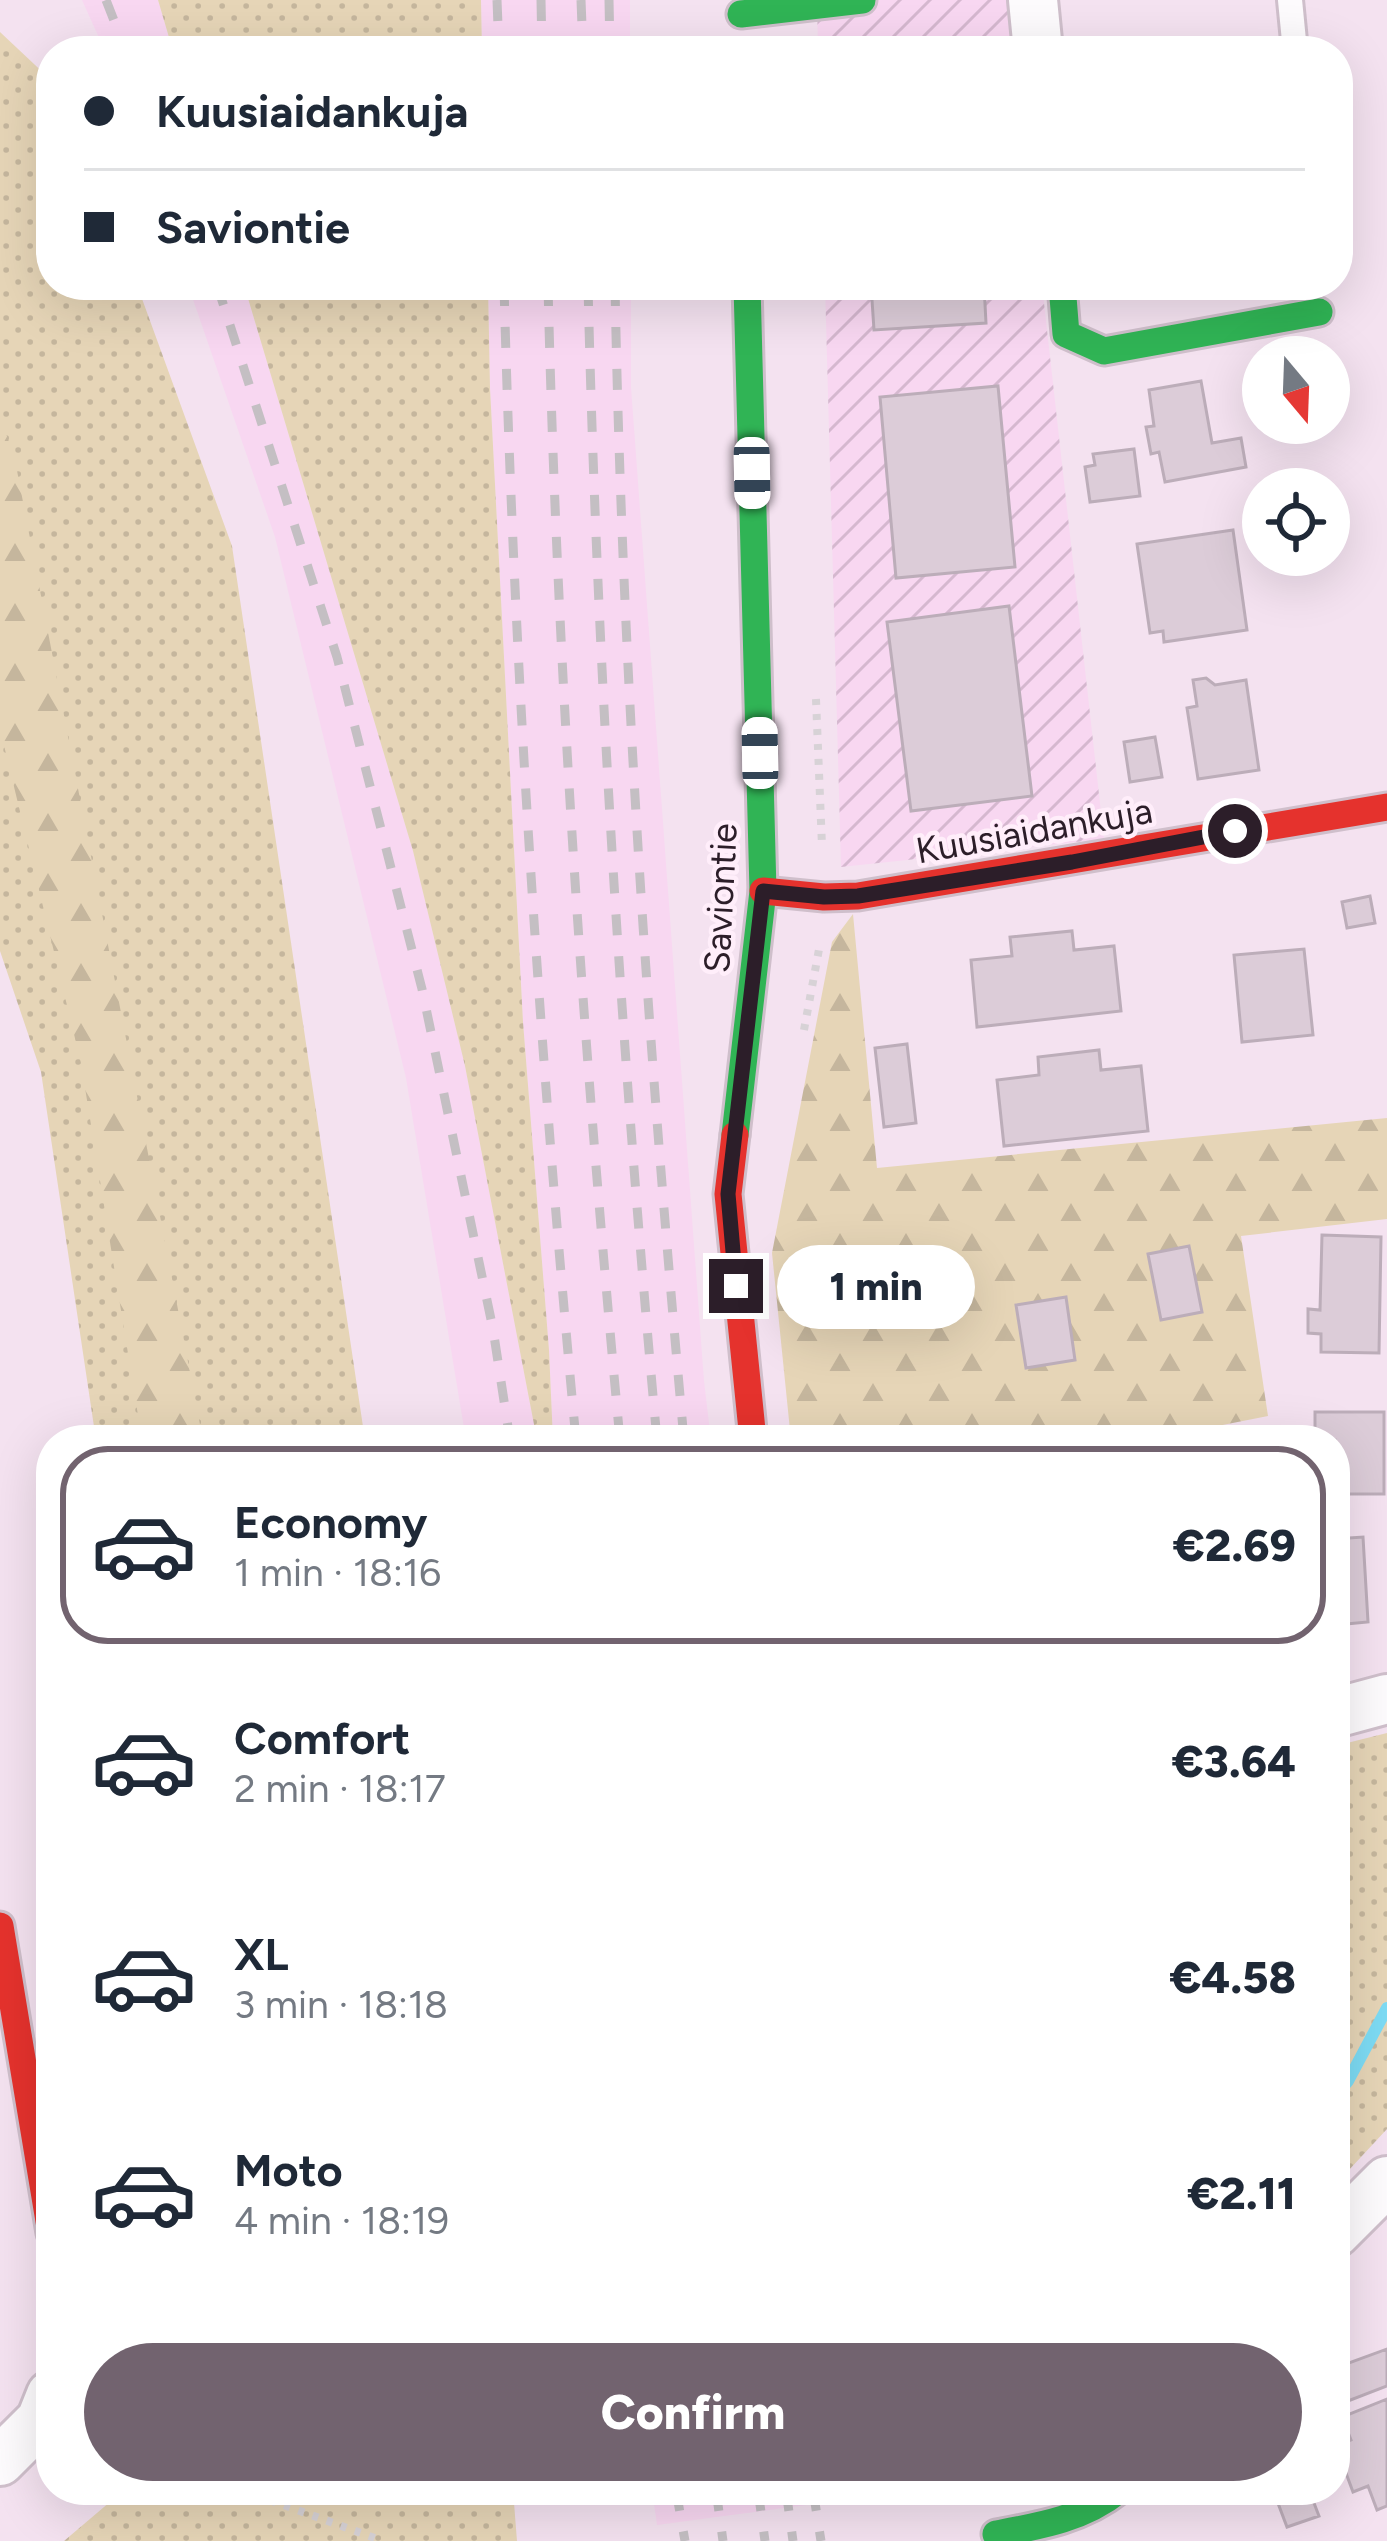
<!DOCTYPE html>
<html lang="en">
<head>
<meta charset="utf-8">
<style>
  :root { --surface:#fff; --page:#f2f2f3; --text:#1f2937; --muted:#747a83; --line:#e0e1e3; --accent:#72636f }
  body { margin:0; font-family:Figtree,sans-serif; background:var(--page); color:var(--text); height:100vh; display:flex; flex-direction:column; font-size:45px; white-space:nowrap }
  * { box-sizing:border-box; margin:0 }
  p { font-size:39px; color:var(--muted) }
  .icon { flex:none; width:66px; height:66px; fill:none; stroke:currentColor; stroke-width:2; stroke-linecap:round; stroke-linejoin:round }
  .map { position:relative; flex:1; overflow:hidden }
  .drawer { position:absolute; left:36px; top:1425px; width:1314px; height:1080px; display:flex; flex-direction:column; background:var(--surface); border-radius:48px; box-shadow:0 12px 48px #0002 }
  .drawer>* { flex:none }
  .banner { position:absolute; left:36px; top:36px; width:1317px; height:264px; border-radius:48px; box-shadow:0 12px 48px #0002; display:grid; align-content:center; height:264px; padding:0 48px; background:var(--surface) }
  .needle { width:78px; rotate:161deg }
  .controls { position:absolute; left:1242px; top:336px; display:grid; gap:24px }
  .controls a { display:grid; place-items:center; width:108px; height:108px; border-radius:50%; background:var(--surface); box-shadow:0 12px 48px #0002; font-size:60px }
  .end { position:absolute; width:54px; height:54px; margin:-27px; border:15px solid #2c1e29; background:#fff; box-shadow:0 0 0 6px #fff }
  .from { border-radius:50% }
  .bubble { position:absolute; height:84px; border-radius:42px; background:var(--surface); box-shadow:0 12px 48px #0002; font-size:39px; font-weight:800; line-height:84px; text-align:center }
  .car { position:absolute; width:36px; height:72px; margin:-36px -18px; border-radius:15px; box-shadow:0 0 9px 3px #0007; background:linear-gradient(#fff 24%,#345 0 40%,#fff 0 76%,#345 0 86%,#fff 0) }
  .banner b { display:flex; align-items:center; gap:42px; height:114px; font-size:45px }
  .banner b+b { border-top:3px solid var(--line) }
  .banner i { width:30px; height:30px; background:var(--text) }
  ul { padding:21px 0 0; list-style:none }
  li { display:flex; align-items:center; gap:36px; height:198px; margin:0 24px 18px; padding:0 24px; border:6px solid transparent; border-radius:48px }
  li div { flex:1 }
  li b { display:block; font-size:45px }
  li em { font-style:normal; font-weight:800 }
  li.current { border-color:var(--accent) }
  li>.icon { width:108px; height:108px; stroke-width:1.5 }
  .button { display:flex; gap:24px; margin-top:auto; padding:24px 48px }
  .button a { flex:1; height:138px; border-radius:72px; background:var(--accent); color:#fff; font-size:48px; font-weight:800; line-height:138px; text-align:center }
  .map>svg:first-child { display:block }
  .built { fill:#f8d7f1 }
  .industrial { fill:url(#industrial-furrows) }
  .grass { fill:url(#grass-dots) }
  .forest { fill:url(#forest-firs) }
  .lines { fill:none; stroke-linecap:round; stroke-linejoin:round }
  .stream { stroke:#7ddbf4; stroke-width:12 }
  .building { fill:#dcccd8; stroke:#bcadb9; stroke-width:3 }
  .lane-casing { stroke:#cfbfcb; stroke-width:30 }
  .street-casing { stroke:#cfbfcb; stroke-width:54 }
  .fast-casing { stroke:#cfbfcb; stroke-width:33 }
  .jam-casing { stroke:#cfbfcb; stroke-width:33 }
  .path { stroke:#d7d2d6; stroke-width:8; stroke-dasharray:6 9; stroke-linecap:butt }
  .lane { stroke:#fdfbfd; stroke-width:24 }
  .street { stroke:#fdfbfd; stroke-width:48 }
  .fast { stroke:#30b455; stroke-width:27 }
  .jam { stroke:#e5322d; stroke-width:27 }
  .rail { stroke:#c4bfc3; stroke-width:9; stroke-dasharray:21 21; stroke-linecap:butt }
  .route { stroke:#2c1e29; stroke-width:15 }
  .labels { text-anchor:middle; stroke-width:9; stroke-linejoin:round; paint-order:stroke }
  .street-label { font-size:36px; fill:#2c1e29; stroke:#ffeefa }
</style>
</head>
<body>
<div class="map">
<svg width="1387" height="2541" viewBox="0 0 1387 2541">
  <defs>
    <pattern id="industrial-furrows" width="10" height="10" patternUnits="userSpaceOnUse" patternTransform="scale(3)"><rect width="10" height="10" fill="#f8d7f1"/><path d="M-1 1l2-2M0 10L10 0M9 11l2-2" fill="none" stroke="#d5b8cf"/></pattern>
    <pattern id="grass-dots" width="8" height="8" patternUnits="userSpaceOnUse" patternTransform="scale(3)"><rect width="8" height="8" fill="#e6d5b7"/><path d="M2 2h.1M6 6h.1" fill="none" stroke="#c5b69d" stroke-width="1.8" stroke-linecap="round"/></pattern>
    <pattern id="forest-firs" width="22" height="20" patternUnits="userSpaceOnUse" patternTransform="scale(3)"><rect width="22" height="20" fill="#e6d5b7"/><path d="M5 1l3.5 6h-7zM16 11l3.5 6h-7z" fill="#c5b69d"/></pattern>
  </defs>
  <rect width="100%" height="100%" fill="#f4e2f0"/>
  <path class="built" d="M82,0H158L173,51H105Z
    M481,0H630V51H482Z
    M188,285H244L413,851L465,1066L537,1440H466L406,1078L275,537Z
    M488,285H631V387L704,1381L711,1440H553L549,1350L523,1022L490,388Z
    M652,2490H835L836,2501L657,2525Z"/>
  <path class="industrial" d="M817,0H1013L1015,51H818Z
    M825,285H1042L1104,839L841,867Z"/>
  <path class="grass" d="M158,0H481L482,51H173Z
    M0,32L51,80V285H137L232,546L365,1440H96L41,1072L0,951Z
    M244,285H488L490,388L523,1022L549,1350L553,1440H537L465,1066L413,851Z
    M1387,1733V2129L1335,2185V1994L1341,1981L1335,1954V1746Z
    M124,2490H513L517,2541H64Z"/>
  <path class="forest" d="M0,418L14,455L203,1440H142L81,1063L0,729Z
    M853,914L877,1168L1387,1118V1219L1241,1236L1268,1416L1147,1440H791L772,1253L832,942Z"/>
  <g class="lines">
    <path class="stream" d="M1335,2096L1348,2081L1387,2008"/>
  </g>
  <path class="building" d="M970,40L971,51H858V46Z
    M871,285H984L986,323L874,330Z
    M1201,381L1212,443L1241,438L1246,467L1165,482L1159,452L1151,454L1146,427L1154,426L1149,390Z
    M998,386L1015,567L896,578L880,397Z
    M1134,449L1140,496L1090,502L1085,467L1095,465L1093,454Z
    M1233,530L1247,630L1164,642L1163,631L1150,633L1137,544Z
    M1009,606L1032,796L911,811L887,622Z
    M1206,678L1215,685L1246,680L1259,770L1198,779L1187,708L1197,706L1193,680Z
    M1155,737L1162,777L1130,782L1124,742Z
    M1370,896L1375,923L1347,928L1342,902Z
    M1072,931L1074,950L1114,946L1121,1011L977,1027L971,960L1012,956L1010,937Z
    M1304,949L1313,1035L1242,1042L1234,955Z
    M907,1044L916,1123L884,1127L875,1048Z
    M1099,1050L1101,1070L1141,1066L1148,1131L1004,1146L997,1080L1039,1075L1038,1057Z
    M1322,1235L1381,1237L1379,1353L1321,1352V1334L1308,1333V1309L1320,1310Z
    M1189,1246L1202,1312L1161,1320L1148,1254Z
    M1066,1297L1075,1360L1026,1368L1016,1305Z
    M1315,1412H1384V1494H1335V1440H1315Z
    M1363,1537L1368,1622L1335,1625V1539Z
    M1387,2349V2386L1335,2406V2368Z
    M1387,2399V2506L1377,2510L1368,2486L1353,2492L1336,2446L1351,2440L1342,2417Z
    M1273,2490H1309L1319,2516L1287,2527Z"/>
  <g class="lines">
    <defs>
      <path id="lane" d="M1290,0L1295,51"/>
      <path id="street" d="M1033,0L1038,51
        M1335,1713L1387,1699
        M1335,2233L1387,2181
        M0,2461L41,2420L51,2395"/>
      <path id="fast" d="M741,14L862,0
        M1062,285L1066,334L1104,351L1319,312
        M735,1135L763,891L747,285
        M996,2534C1040,2526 1083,2519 1119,2490"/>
      <path id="jam" d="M763,891L824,897L858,896L1387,807
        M735,1135L728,1194L753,1440
        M0,1926L51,2233"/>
    </defs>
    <use href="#lane" class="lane-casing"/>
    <use href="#street" class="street-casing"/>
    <use href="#fast" class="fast-casing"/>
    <use href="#jam" class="jam-casing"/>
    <path class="path" d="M816,699L822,846
      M804,1030L820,944
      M242,2490L383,2541"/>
    <use href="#lane" class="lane"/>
    <use href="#street" class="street"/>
    <use href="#fast" class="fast"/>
    <use href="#jam" class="jam"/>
    <path class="rail" d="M106,0L126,51
      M497,0L499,51
      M541,0L542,51
      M581,0L583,51
      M609,0L610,51
      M217,285L337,657L422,989L493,1329L510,1440
      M504,285C514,671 540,1056 576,1440
      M548,285C557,671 584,1056 620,1440
      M588,285C597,671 622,1056 657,1440
      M615,285C622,670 649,1056 684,1440
      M676,2490L685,2541
      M716,2490L723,2541
      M758,2490L765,2541
      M786,2490L793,2541
      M813,2490L821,2541"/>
  </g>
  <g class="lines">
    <path class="route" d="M736,1286L728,1194L763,891L824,897L858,896L1072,862L1235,831"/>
  </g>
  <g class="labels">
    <g class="street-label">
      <text transform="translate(1034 830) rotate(-10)" y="13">Kuusiaidankuja</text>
      <text transform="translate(720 898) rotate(-87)" y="13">Saviontie</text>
    </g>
  </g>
</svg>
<div class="controls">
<a><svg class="needle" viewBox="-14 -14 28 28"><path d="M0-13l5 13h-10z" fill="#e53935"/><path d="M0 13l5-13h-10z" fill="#747a83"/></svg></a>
<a><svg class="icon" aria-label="locate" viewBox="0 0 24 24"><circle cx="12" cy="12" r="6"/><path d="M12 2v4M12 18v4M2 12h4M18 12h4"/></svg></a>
</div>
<i class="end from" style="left:1235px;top:831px"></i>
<i class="end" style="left:736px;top:1286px"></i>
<div class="bubble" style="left:777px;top:1245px;width:198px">1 min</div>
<i class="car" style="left:752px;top:473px;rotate:179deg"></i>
<i class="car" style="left:760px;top:753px;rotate:359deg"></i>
<div class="banner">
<b><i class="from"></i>Kuusiaidankuja</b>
<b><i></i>Saviontie</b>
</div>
<section class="drawer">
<ul>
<li class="current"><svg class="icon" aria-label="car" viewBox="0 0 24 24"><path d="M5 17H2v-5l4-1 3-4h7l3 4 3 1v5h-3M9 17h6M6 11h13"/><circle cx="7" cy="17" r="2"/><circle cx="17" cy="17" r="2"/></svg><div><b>Economy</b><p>1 min · 18:16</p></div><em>€2.69</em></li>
<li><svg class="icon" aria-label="car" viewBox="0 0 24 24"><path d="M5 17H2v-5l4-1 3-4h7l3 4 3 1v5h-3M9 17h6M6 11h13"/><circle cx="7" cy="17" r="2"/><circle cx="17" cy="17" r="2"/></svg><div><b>Comfort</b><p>2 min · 18:17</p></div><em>€3.64</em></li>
<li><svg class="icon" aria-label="car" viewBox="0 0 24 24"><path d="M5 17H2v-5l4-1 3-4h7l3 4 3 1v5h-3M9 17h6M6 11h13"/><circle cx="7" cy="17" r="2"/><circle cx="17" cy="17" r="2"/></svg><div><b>XL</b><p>3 min · 18:18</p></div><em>€4.58</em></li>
<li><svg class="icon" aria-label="car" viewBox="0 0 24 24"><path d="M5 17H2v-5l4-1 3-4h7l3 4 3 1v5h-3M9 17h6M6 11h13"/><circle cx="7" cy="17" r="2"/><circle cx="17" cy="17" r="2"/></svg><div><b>Moto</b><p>4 min · 18:19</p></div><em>€2.11</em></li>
</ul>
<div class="button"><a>Confirm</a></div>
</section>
</div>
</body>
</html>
